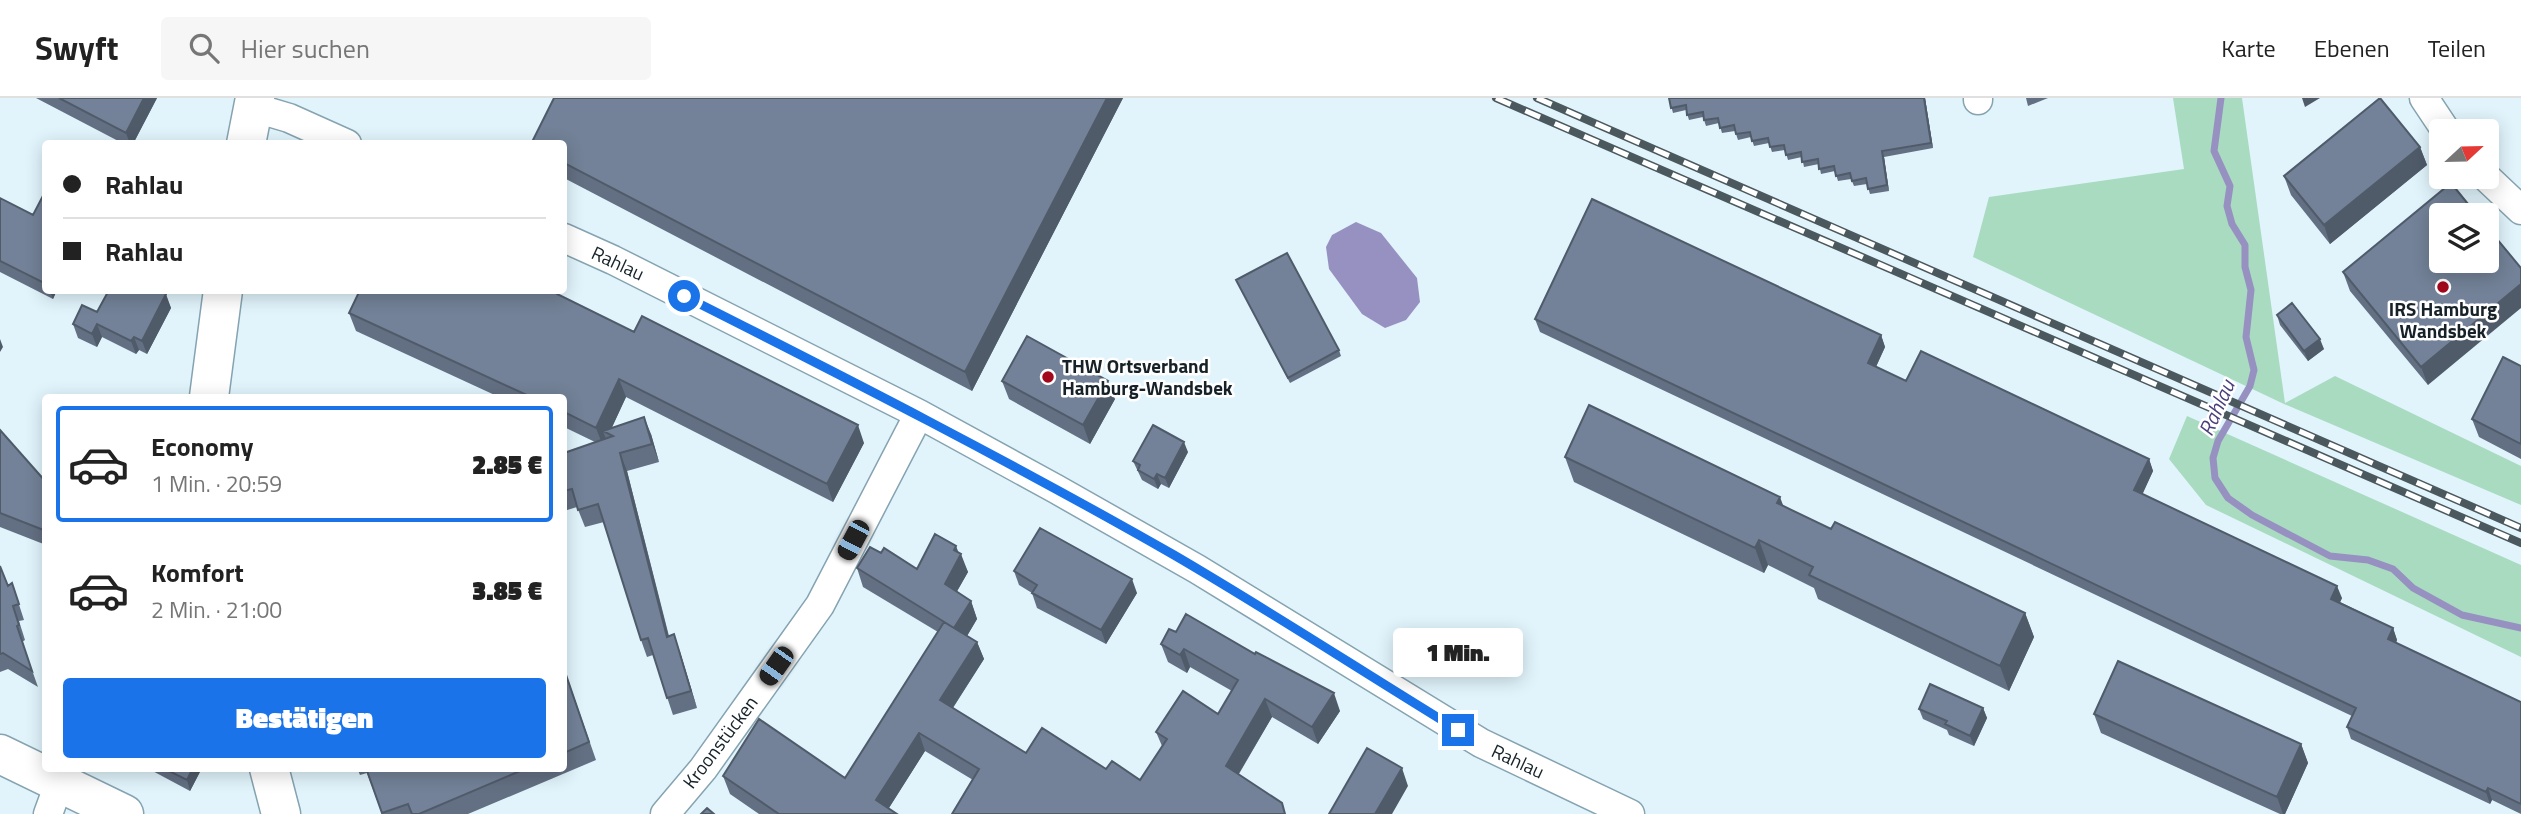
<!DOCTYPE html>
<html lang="de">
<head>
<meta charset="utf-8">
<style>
  :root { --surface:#fff; --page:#f6f6f6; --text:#222; --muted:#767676; --line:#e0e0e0; --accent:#1a73e8 }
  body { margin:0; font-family:"Titillium Web",sans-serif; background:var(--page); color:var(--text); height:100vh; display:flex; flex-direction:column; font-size:26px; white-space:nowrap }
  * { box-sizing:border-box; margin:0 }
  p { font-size:23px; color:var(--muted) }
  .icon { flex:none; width:38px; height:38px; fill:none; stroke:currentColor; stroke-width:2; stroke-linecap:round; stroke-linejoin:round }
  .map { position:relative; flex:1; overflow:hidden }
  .sheet { position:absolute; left:42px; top:296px; width:525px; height:378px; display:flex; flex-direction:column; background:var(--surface); border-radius:7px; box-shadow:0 4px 18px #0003 }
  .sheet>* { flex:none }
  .guide { position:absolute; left:42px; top:42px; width:525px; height:154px; border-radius:7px; box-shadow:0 4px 18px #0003; display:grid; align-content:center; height:154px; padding:0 21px; background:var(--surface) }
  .needle { width:46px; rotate:68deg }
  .fabs { position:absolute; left:2429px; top:21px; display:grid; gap:14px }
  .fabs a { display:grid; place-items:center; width:70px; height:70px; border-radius:7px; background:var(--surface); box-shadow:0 4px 18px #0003; font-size:35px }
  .end { position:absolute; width:32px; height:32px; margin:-16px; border:9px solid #1a73e8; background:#fff; box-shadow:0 0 0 4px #fff }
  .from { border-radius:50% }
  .bubble { position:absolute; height:49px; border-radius:7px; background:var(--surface); box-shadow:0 4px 18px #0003; font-size:23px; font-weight:800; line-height:49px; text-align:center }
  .car { position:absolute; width:21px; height:42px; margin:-21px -10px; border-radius:9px; box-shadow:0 0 5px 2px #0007; background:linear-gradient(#222 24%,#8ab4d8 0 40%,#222 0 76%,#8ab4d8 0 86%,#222 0) }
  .guide b { display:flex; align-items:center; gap:24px; height:66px; font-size:26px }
  .guide b+b { border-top:2px solid var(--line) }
  .guide i { width:18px; height:18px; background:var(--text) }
  ul { padding:12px 0 0; list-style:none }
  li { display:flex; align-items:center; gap:21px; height:116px; margin:0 14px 10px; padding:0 7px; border:4px solid transparent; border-radius:7px }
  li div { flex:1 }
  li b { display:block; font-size:26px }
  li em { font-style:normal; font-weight:800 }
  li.on { border-color:var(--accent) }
  li>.icon { width:63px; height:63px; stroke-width:1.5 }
  .primary-button { display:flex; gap:14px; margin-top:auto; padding:14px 21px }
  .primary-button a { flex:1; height:80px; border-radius:7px; background:var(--accent); color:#fff; font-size:28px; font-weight:800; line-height:80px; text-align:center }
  header { display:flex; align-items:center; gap:42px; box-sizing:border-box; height:98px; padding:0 35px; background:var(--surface); border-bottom:2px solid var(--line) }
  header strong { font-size:33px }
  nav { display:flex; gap:38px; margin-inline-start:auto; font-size:24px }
  .search { width:490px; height:63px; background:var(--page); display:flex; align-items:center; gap:18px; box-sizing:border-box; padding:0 24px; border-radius:7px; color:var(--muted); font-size:26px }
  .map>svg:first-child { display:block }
  .green { fill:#a9dbc1 }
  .water { fill:#9691c1 }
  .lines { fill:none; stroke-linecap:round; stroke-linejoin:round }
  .stream { stroke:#9691c1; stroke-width:7 }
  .street-casing { stroke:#85a3b0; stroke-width:31 }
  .secondary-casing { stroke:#85a3b0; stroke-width:41 }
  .street { stroke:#fff; stroke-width:28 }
  .secondary { stroke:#fff; stroke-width:38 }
  .rail-casing { stroke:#4b595e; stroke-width:8 }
  .rail { stroke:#fff; stroke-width:5; stroke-dasharray:16; stroke-linecap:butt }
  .wall { fill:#637083 }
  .shaded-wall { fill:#505b6a }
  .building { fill:#738298; stroke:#505b6a; stroke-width:2 }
  .route { stroke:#1a73e8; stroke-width:9 }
  .poi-dot { fill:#a3081c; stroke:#fff; stroke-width:2.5 }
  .labels { text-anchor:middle; stroke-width:5; stroke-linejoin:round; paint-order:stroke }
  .street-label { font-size:19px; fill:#162227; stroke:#fff }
  .poi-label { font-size:19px; font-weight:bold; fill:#162227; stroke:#fff }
  .water-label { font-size:21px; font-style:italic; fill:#4a3f7d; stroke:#fff }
</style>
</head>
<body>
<header>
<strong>Swyft</strong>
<div class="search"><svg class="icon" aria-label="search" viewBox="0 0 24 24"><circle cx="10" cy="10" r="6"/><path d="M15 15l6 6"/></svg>Hier suchen</div>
<nav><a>Karte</a><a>Ebenen</a><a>Teilen</a></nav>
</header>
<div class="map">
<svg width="2521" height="716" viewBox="0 0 2521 716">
  <rect width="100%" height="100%" fill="#e1f4fc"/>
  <path class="green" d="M2173,0H2242L2285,305L2335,278L2521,368V407L2284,306L1973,159L1989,99L2184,71Z
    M2187,318L2521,467V559L2206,407L2169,361Z"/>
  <path class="water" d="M1356,124L1381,135L1417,180L1420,204L1406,222L1385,230L1362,216L1329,171L1326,149L1332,137Z"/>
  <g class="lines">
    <path class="stream" d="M2221,0L2214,53L2230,88L2227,108L2232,126L2245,147V169L2251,192L2246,239L2254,272L2250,288L2218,343L2213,360L2215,380L2228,400L2252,417L2330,458L2368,462L2393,471L2413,490L2462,517L2521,530"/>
    <defs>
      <path id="street" d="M1978,0V2
        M2424,0L2446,33
        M252,9L289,20L347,46
        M2486,79L2521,112
        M564,140L613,162L919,316L1056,391L1197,471L1481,645L1630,716
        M48,716L59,686
        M665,716L703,671L820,507L919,316"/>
      <path id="secondary" d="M246,46L255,0
        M209,299L223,192
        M0,656L124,716
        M269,670L281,716"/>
    </defs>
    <use href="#street" class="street-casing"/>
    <use href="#secondary" class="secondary-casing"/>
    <use href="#street" class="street"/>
    <use href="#secondary" class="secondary"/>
    <defs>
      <path id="rail" d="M1496,0L2521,445
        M1537,0L2521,430"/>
    </defs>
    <use href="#rail" class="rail-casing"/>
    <use href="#rail" class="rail"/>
  </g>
  <path class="wall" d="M36,0H157L133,46H124Z
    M1123,0L972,293L564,80V46Z
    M1669,0H1925L1933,50L1884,59L1889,93L1870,96L1867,86L1854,88L1851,81L1838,83L1835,73L1821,76L1819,66L1804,69L1802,59L1788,62L1785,52L1772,54L1769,45L1754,48L1751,39L1738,42L1735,33L1722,35L1719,25L1706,28L1703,19L1689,22L1686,12L1673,15Z
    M2026,0H2048L2028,8Z
    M2420,49L2427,67L2330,146L2291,97L2284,78Z
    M2451,85L2428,287L2350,193L2343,174Z
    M46,92V192H57L53,201L0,174V100L33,117Z
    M1236,182L1339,252L1341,258L1290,285Z
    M109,192H166L165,196L171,210L147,256L139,252L136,256L102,239L97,249L78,240L73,226L97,214Z
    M557,197L864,345L833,404L626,299L611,331L651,336L659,364L627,373L669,538L680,554L697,610L673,617L653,557L647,559L641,542L604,424L585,429L577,409L564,413V355L595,344L564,329V299H499L356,233L349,215Z
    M2277,217L2324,251L2308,263L2280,227Z
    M1535,221L1881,237L1885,249L1876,269L1906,283L2149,361L2153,373L2142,396L2342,500L2340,504L2393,530L2397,542L2396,545L2521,604V716L2492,702L2490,706L2351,641L2347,629L2352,618L1540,234Z
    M2521,268V361L2479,339L2472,321Z
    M1002,283L1115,301L1090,346L1009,301Z
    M0,332L46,384V447L0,429Z
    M1188,354L1169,390L1161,386L1158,391L1142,382L1133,363Z
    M1565,359L1783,408L1831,431L2025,515L2034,539L2009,593L1818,501L1814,490L1768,467L1764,475L1574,384Z
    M958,454L968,474L957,493L971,503L977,521L967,538L977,544L984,561L953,610L1026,655L1106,671L1140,682L1162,648L1156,634L1218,616L1232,593L1190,569L1187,575L1168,564L1161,546L1169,531L1340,613L1318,646L1272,619L1239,676L1282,705L973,682L925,653L889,710L897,716H759L730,696L723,678L845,680L938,534L863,489L857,470L917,471Z
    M0,468L8,488L12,485L24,522L19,523L25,542L22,544L38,589L8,571L0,574Z
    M1014,473L1137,495L1106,546L1037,510L1032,495L1019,487Z
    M564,570L596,662L468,716H382L367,675L360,677L357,670H564Z
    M1983,610L1987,620L1974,648L1949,637L1947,632L1923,621L1919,611Z
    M2094,616L2301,646L2308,665L2285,716H2280L2101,635Z
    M147,670H202L190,693Z"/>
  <path class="shaded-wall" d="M144,0H157L133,46H130L126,35Z
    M1107,0H1123L972,293L965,274Z
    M1924,0H1925L1933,50L1931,45Z
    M2302,0H2320L2305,9Z
    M2420,49L2427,67L2330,146L2324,127Z
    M1882,53L1884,59L1889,93L1887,87Z
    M2521,186V210L2428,287L2421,269Z
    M50,192H57L53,201Z
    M166,196L171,210L147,256L142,243Z
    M97,226L102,239L97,249L92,236Z
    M1881,237L1885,249L1872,277L1868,265Z
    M134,239L139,252L136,256L131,243Z
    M0,241L3,249L0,254Z
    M2320,241L2324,251L2308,263L2304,253Z
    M619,281L626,299L609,336L603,333L606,341L603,348L596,330Z
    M1108,283L1115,301L1090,346L1083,327Z
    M644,319L651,336L659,364L652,346Z
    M858,327L864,345L833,404L827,386Z
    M1184,344L1188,354L1169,390L1165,380Z
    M620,355L627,373L673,556L667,539Z
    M2149,361L2153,373L2139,404L2134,392Z
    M1157,376L1161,386L1158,391L1154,381Z
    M1780,399L1789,423L1777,405Z
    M1759,442L1768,467L1764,475L1755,450Z
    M956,448L960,458L961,456L968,474L951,504L945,486Z
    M1132,481L1137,495L1106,546L1101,532Z
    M2337,488L2342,500L2336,513L2331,501Z
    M971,503L977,521L961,548L954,530Z
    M2025,515L2034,539L2009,593L2000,568Z
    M2393,530L2397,542L2392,553L2388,541Z
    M674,536L680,554L697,610L691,593Z
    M977,544L984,561L946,620L940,602Z
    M1184,551L1190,569L1187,575L1180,557Z
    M1334,595L1340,613L1318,646L1312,629Z
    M1265,601L1272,619L1233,685L1226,668Z
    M1983,610L1987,620L1974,648L1970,638Z
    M919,635L925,653L885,716L876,702Z
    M2301,646L2308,665L2285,716H2283L2277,699Z
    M193,670H202L190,693L187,682Z
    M1402,670L1408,688L1392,716H1375Z
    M2488,690L2492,702L2490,706L2486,694Z"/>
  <path class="building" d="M59,0H144L126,35Z
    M554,0H1107L965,274L564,65V46H531Z
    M1669,0H1924L1931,45L1882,53L1887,87L1868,91L1866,80L1852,83L1850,75L1836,78L1834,68L1819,71L1818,61L1802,64L1801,54L1786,57L1784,47L1770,49L1768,40L1752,43L1750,34L1736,36L1734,27L1720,30L1718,20L1704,22L1703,14L1687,17L1686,7L1671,10Z
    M2380,0L2420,49L2324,127L2284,78Z
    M2451,85L2477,117H2441V163H2487V129L2521,170V186L2421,269L2343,174Z
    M46,92V186L0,163V100L33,117Z
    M1592,101L1881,237L1868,265L1906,283L1921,253L2149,361L2134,392L2337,488L2331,501L2393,530L2388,541L2521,604V706L2488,690L2486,694L2347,629L2356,610L1535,221Z
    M1287,155L1339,252L1288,280L1236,182Z
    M109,192H158L166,196L142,243L134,239L131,243L97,226L92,236L73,226L82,207L97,214Z
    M360,192H555L557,196L634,234L642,218L858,327L827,386L619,281L596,330L564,314V299H531L349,215Z
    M2292,205L2320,241L2304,253L2277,217Z
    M1027,238L1108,283L1083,327L1002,283Z
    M2503,259L2521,268V346L2472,321Z
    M1589,307L1780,399L1777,405L1831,431L1835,424L2025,515L2000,568L1809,477L1813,469L1759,442L1755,450L1565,359Z
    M644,319L652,346L620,355L667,539L674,536L691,593L667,600L648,540L641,542L598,406L578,412L572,391L564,393V355L613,338L603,333Z
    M1153,327L1184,344L1165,380L1157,376L1154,381L1138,372L1140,367L1133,363Z
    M0,332L46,384V433L0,415Z
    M1040,430L1132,481L1101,532L1032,495L1037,487L1014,473Z
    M935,436L956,448L954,452L961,456L945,486L971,503L954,530L857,470L870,449L881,455L884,450L917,471Z
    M0,468L8,488L12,485L19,506L13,508L19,527L17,528L32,573L3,555L0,556Z
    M1186,516L1255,556L1256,554L1334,595L1312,629L1265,601L1226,668L1282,705L1285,716H952L979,671L919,635L876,702L897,716H779L723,678L759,621L845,680L944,524L977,544L940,602L1026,655L1042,630L1106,671L1112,663L1140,682L1167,641L1156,634L1183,593L1218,616L1238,582L1184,551L1180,557L1161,546L1169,531L1176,534Z
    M2118,563L2301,646L2277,699L2094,616Z
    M564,571L589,644L564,655Z
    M1930,586L1983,610L1970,638L1945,626L1947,623L1919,611Z
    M1367,650L1402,670L1375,716H1329Z
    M163,670H193L187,682Z
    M366,670H527L419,716H412L408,706L382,715Z
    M707,710L714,716H701Z"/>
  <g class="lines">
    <path class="route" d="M684,198C849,281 1013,365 1174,457C1270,513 1363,574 1458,632"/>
  </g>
  <g class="poi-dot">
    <circle cx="2443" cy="189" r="7"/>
    <circle cx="1048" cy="279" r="7"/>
  </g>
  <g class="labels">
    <g class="street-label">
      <text transform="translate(618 165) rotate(25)" y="7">Rahlau</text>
      <text transform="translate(720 644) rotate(-53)" y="7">Kroonstücken</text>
      <text transform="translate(1518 663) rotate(25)" y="7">Rahlau</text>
    </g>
    <g class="poi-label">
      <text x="2443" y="218">IRS Hamburg<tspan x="2443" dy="22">Wandsbek</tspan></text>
      <text x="1062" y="275" text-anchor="start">THW Ortsverband<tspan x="1062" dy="22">Hamburg-Wandsbek</tspan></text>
    </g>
    <g class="water-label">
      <text transform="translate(2217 310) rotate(-66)" y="7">Rahlau</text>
    </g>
  </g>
</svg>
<div class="fabs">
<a><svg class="needle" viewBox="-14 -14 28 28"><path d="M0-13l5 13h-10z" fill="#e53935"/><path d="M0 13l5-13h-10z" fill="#767676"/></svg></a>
<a><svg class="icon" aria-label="layers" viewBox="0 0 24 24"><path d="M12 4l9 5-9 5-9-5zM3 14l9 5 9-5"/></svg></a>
</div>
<i class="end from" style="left:684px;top:198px"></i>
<i class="end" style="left:1458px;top:632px"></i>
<div class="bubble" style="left:1393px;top:530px;width:130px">1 Min.</div>
<i class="car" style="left:853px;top:442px;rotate:208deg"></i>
<i class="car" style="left:776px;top:568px;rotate:215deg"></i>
<div class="guide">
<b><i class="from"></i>Rahlau</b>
<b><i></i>Rahlau</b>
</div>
<section class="sheet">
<ul>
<li class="on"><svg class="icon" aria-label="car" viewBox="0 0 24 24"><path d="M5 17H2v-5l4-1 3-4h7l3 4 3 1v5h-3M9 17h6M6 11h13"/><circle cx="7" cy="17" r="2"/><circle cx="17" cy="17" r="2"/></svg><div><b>Economy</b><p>1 Min. · 20:59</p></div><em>2.85 €</em></li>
<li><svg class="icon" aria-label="car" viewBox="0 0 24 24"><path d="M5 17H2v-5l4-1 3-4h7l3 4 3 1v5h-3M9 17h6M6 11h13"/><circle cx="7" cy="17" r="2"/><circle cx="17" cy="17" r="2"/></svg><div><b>Komfort</b><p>2 Min. · 21:00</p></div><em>3.85 €</em></li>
</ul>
<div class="primary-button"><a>Bestätigen</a></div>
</section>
</div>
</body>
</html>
